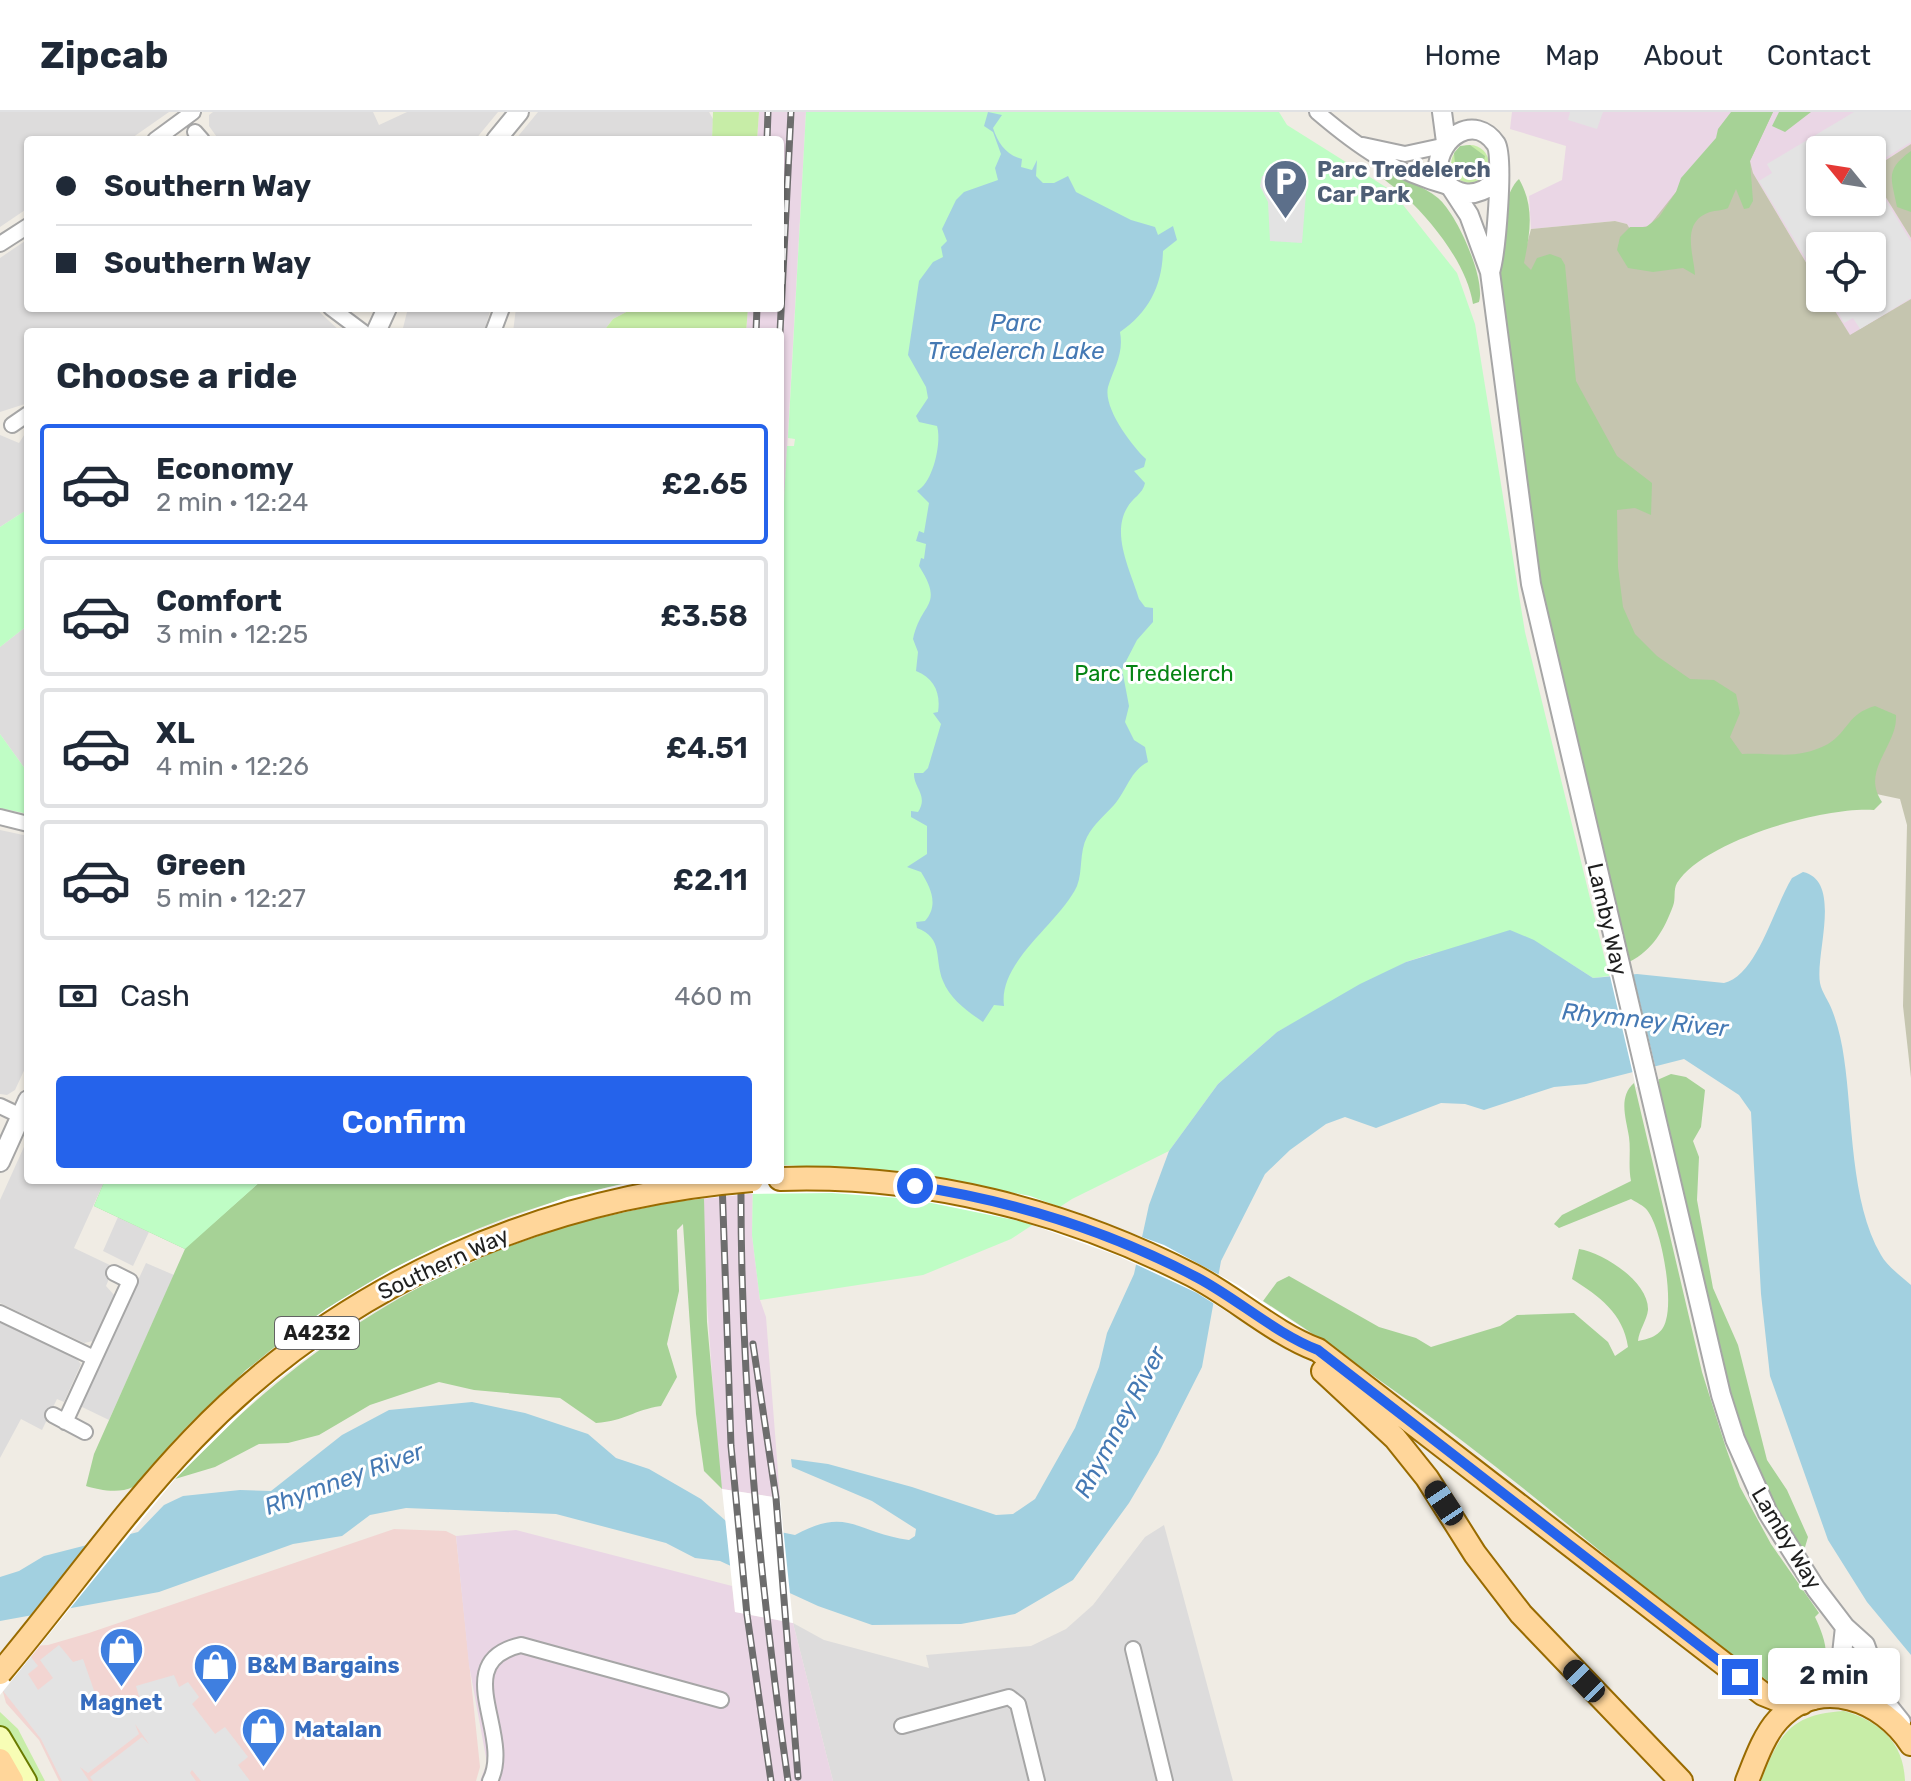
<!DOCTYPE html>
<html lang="en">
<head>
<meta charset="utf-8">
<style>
  :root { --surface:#fff; --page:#f6f6f7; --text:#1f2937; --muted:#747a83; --line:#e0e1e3; --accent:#2563eb }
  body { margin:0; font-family:Rubik,sans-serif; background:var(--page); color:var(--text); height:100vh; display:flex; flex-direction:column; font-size:30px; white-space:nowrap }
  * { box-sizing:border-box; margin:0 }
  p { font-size:26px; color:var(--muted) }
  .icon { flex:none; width:44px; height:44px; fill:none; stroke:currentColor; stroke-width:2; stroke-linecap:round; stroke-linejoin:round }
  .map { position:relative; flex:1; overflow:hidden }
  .sheet { position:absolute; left:24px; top:216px; width:760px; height:856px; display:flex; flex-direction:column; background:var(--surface); border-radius:8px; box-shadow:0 2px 6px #0004 }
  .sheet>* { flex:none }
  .top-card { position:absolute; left:24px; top:24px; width:760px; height:176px; border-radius:8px; box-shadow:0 2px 6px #0004; display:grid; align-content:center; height:176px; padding:0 32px; background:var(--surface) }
  .needle { width:52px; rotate:300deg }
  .tools { position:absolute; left:1806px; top:24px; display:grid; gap:16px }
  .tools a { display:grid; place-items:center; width:80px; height:80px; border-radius:8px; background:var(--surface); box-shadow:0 2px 6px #0004; font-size:40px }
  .end { position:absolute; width:36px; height:36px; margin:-18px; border:10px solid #2563eb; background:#fff; box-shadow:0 0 0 4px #fff }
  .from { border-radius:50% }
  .bubble { position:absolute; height:56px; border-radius:8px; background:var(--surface); box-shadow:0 2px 6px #0004; font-size:26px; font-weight:600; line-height:56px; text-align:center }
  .car { position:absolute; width:24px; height:48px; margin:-24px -12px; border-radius:10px; box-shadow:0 0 6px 2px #0007; background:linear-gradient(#222 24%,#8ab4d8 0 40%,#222 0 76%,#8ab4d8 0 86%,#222 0) }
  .top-card b { display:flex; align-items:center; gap:28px; height:76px; font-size:30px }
  .top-card b+b { border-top:2px solid var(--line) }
  .top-card i { width:20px; height:20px; background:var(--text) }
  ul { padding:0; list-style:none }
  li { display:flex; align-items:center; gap:24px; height:120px; margin:0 16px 12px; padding:0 16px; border:4px solid var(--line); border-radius:8px }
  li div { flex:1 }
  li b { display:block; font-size:30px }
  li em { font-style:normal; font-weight:600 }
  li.selected { border-color:var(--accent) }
  li>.icon { width:72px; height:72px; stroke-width:1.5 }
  h2 { padding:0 32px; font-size:36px; line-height:96px }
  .pay { display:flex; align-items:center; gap:20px; height:88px; padding:0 32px; font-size:30px }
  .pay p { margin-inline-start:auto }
  .primary-button { display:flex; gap:16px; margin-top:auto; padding:16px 32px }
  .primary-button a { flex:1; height:92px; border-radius:8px; background:var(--accent); color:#fff; font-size:32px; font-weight:600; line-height:92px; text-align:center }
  header { display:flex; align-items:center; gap:48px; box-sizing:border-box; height:112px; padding:0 40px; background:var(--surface); border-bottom:2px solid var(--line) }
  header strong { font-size:38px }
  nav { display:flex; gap:44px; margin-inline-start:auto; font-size:28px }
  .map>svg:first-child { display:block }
  .residential { fill:#dddcdc }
  .commercial { fill:#f2d5d2 }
  .industrial { fill:#ead6e5 }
  .construction { fill:#c5c5af }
  .grass { fill:#c7eda7 }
  .forest { fill:#a6d296 }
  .park { fill:#bffdc5 }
  .parking { fill:#e3e3e3 }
  .water { fill:#a2d0e0 }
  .pier { fill:#fff }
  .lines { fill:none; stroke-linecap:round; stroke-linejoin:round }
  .minor-casing { stroke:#a6a6a6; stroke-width:18 }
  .tertiary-casing { stroke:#a6a6a6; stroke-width:22 }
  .secondary-casing { stroke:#6a7b00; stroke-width:24 }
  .primary-casing { stroke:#996b00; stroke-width:26 }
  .minor { stroke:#fff; stroke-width:14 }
  .tertiary { stroke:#fff; stroke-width:18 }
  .secondary { stroke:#f7fdb5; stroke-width:20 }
  .primary { stroke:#ffd69a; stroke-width:22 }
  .rail-casing { stroke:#6d6d6d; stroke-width:7 }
  .rail { stroke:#fff; stroke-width:4; stroke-dasharray:12; stroke-linecap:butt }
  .primary-bridge-casing { stroke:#996b00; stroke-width:26; stroke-linecap:butt }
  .primary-bridge { stroke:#ffd69a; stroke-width:22 }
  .route { stroke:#2563eb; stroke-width:10 }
  .labels { text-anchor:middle; stroke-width:6; stroke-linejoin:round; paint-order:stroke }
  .shield { fill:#fff; stroke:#626262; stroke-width:2 }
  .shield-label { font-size:20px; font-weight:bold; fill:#1f1f1f }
  .service-label { font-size:22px; font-weight:bold; fill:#4e5e75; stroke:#fff; text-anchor:start }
  .park-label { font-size:22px; fill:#058413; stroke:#fff }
  .street-label { font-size:22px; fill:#1f1f1f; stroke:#fff }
  .shop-label { font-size:22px; font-weight:bold; fill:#366cbe; stroke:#fff; text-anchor:start }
  .water-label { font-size:24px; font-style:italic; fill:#4579b4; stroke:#fff }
</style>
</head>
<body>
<header>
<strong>Zipcab</strong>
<nav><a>Home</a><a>Map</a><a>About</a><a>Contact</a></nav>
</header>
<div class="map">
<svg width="1911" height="1669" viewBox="0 0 1911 1669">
  <rect width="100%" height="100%" fill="#f0ece4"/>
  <path class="residential" d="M0,0H169L129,28H28V96L0,115Z
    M213,0H373L379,13L407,0H498L475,28H219L209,14V3Z
    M538,0H709L713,7L712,28H515Z
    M28,127V196H315L341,220H28V291L0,300V146Z
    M408,196H491L484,220H402Z
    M516,196H634L613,207L603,220H513Z
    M28,317V397L0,415V323L19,331Z
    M28,513V661L0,622V535Z
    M0,718L28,724V950L15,978L7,983L0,982Z
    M28,1026V1068H105L74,1136L114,1155L106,1174L115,1184L93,1229L84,1231L0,1191V1088Z
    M118,1105L149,1120L133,1154L103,1139Z
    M146,1151L174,1163L109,1308L80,1294Z
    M0,1208L74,1244L81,1252L64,1290L57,1287L42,1318L21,1307L0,1346Z
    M1164,1413L1233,1669H833L793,1511L824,1528L929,1556L926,1543L1031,1534L1066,1517L1093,1493L1145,1425Z"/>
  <path class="commercial" d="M394,1417L446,1419L456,1424L480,1655L476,1669H59L39,1628L6,1591L1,1573L32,1534L48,1533L89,1521Z"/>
  <path class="industrial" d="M759,0H806L780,463V220H746L748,196H780V28H757Z
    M1512,0H1739L1688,61L1659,105L1646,115L1630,117L1627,112L1615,109L1531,117L1529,84L1562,68L1566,34L1510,17Z
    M1773,0H1911V32L1872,57V38H1820V90H1872V62L1911,126V187L1850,224L1827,186H1872V134H1820V174L1753,61L1750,49Z
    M704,1068H753L752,1123L760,1188L766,1205L780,1386L722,1377L719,1364L703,1131Z
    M516,1418L732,1474L735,1500L793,1511L833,1669H480L487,1651L469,1553L456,1424Z"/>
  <path class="construction" d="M1739,0H1773L1750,49L1753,61L1820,174V186H1827L1850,223L1911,187V966L1903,894L1907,713L1900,687L1867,680L1670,738L1520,158L1531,117L1615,109L1627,112L1630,117L1649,114Z
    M1911,32V126L1872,63V57Z"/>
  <path class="grass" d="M759,0L757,28H712L713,0Z
    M1451 52a19 19 0 1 1 38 0a19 19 0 1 1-38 0Z
    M634,196H748L746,220H603L613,207Z
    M1844,1599C1879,1609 1904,1630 1905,1669H1761C1779,1622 1791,1602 1844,1599Z
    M0,1600L18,1617L45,1669H31L0,1619Z"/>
  <path class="forest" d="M1731,0H1773L1750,49L1753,89L1749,96L1744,97L1736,77L1728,96C1722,99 1716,98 1710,100C1680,110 1694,143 1695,163L1683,156L1653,160L1628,156L1617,138L1620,125L1630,115H1646L1659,105L1676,80L1681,66L1716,26L1718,17Z
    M1779,0H1811L1785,20L1772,14Z
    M1470,33L1485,44L1482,58L1456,62L1454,41L1460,34Z
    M1911,39V100L1897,95C1891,65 1885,58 1911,39Z
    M1374,56H1382C1399,67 1423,73 1438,86C1457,102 1486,167 1479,190L1473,192C1467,153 1434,112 1406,85C1396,75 1381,68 1374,56Z
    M1519,67C1535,95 1530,121 1524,151L1531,158L1537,146L1550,142L1561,146L1565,153L1576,269L1617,344L1652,371L1651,403L1635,396L1617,398L1618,455L1623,495L1635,522L1657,544L1690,567L1714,568L1736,582L1740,601L1730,625L1742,642C1775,640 1796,649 1828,632C1849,619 1847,602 1875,594L1896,603C1898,634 1860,658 1882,690L1874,698C1826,694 1704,728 1677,771C1673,778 1676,787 1673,794C1664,818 1653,838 1629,850C1614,825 1601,742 1593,710C1571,614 1454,127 1519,67Z
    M1671,962L1686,965L1705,978L1701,1015L1693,1029L1699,1045L1697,1088L1713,1176L1738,1233L1767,1348L1787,1378L1808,1425L1803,1442L1766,1377L1731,1288L1655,969Z
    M1634,971L1702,1260L1726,1336L1740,1375L1771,1432L1819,1501L1815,1505C1824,1524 1834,1550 1816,1565C1797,1561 1780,1573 1768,1569C1684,1511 1608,1444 1529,1381C1443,1312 1355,1249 1263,1189L1277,1170L1289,1164L1379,1215L1416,1226L1431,1235L1500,1214L1517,1203L1574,1201L1608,1230L1615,1244L1628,1235C1623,1201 1599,1184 1572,1167L1579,1137C1604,1141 1649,1170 1648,1198C1647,1208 1639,1218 1638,1229C1651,1227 1663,1222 1666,1208C1673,1185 1662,1117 1647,1098C1644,1094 1636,1090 1631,1087L1559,1116L1554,1112L1562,1103L1631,1069C1628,1054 1631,1039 1629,1025C1626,1006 1618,985 1634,971Z
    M105,1068L210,1114L262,1068H641C498,1096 356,1162 247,1258C220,1282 193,1307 169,1334C159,1345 146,1368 133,1375C119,1382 99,1378 86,1374L94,1342L185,1137L94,1094Z
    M704,1086L707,1210L722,1377L704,1359L696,1302L683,1112L677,1118L679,1179L667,1232L677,1265L661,1294C633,1298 626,1309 596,1311L560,1286L474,1278L439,1270L370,1293L319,1323L288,1331L259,1332L215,1355L175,1367C320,1212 491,1112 704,1086Z"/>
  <path class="park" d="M806,0H1279L1287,13L1392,79L1457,161L1475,212L1525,520L1609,864L1593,866L1568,850L1430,842L1406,850L1277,920L1218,972L1169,1039L1072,1087L1011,1127L923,1163L760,1188L752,1123L753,1068H780V463L787,334H794L795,327L788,326Z
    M28,397V513L0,535V415Z
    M0,622L28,661V702L0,696Z
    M105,1068H262L185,1137L94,1094Z"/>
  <path class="parking" d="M1570,0H1603L1597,17L1568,8Z
    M1854,0H1911V30L1872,54V38H1820V90H1872V65L1911,130V186L1860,217L1853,206L1844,211L1830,186H1872V134H1820V170L1759,69L1772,61L1767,52Z
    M1262,64L1307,69L1302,131L1270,129L1268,90L1260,74Z
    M59,1533L73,1550L83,1547L97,1587L109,1600L121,1591L129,1600L140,1588L136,1574L174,1563L179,1575L188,1570L199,1585L192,1592L215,1622L225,1615L248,1645L238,1653L250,1669H201L192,1658L190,1661L196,1669H93L90,1665L142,1625L149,1632L135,1612L139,1622L88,1661L80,1655L89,1669H62L41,1627L0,1575L24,1536L38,1554L28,1562L38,1578L53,1566L40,1548Z"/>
  <path class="water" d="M988,0L1002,3L993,16C998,31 1006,43 1022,47L1021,55L1032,58L1037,48L1036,64L1043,71H1054L1068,64L1076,80L1131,108L1155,115L1158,123L1173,114L1177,128L1163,139C1162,174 1149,200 1120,220C1124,242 1114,255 1108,275C1103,296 1132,334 1146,347L1144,355L1134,359L1145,371C1143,382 1132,386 1127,396C1111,423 1131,460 1139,487L1145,495L1153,496V510L1137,528L1122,557L1129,594L1125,610L1134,628L1145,635L1148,650C1130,659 1127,678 1114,693C1104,704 1094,712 1087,725C1079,740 1083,759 1077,774C1060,811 998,849 1004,894L994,893L983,910C967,899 950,887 943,869C934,847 944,826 917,816L916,810L925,809C939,793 931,776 921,760L907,755L927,742V714L911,705V699L918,700C929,684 913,675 914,661H923L928,656L941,612L933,601L938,600C941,581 934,566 916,559L918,540L913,527C921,489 945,495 919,454L921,446L924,447L926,432L916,429L919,419L924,421L929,391L917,379C933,371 942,330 937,314L919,310L916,304L928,286L926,275L908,243L919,169L933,150L943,145L941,135L947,129L942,117L956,88L964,80L998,68L995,56L1001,42L993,20L984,14Z
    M1803,760C1843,769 1815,842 1820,871C1822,881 1829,889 1832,898C1838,913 1842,931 1844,946C1853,1006 1850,1090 1881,1143C1887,1154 1901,1164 1911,1173V1543L1867,1490L1828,1428L1770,1264L1761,1182L1751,1000L1739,983L1684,947L1586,972L1554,975L1484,998L1465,992L1441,991L1376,1016L1345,1005L1326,1012L1290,1038L1265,1062L1221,1149L1202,1255L1158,1342L1129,1391L1073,1468L1015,1502L961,1512L872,1513L818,1494L720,1449L695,1446L666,1431L556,1402L406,1396L370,1403L342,1424L293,1432L159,1480L0,1509V1465L19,1459L44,1444L138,1420L164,1393L183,1384L240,1378L271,1379L342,1323L389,1298L472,1290L525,1301L588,1322L616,1346L649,1357L701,1387L726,1409L795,1423C848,1394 857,1421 909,1428L915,1424L916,1417L872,1389L792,1355L791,1347L828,1352L912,1375L996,1403L1013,1402L1035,1387L1075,1316L1099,1255L1107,1221L1134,1162L1149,1093L1169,1039L1218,972L1277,920L1360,872L1406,850L1510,818L1534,828L1593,866L1637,862L1724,871C1757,864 1774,795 1792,766Z"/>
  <path class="pier" d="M1628,841L1659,970L1636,975L1606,847Z
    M780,1053L902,1059L1030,1084L1164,1133L1238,1173L1304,1217L1290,1240L1197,1181L1118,1144L1024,1110L912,1087L832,1081L748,1082L671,1090L576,1111L498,1138L394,1187L327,1230L265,1278L175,1367L0,1583V1541L151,1354L246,1258L326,1197L392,1157L451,1128L567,1085L641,1068H780Z
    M722,1377L780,1386L793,1511L735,1500Z"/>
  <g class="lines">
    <defs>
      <path id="minor" d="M1317,0C1358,35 1395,61 1448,75
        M195,20L202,28
        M155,28L193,0
        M1363,33L1405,42L1442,34
        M0,132L28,114
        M331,196L363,220
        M493,220L502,196
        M12,313L28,302
        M0,705L28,712
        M0,994L21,1004
        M0,1201L94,1246
        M53,1303L85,1320
        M65,1310L130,1169L114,1161
        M1133,1537L1165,1669
        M902,1614L1009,1585L1018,1592L1037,1669
        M490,1669C514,1622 447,1550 521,1533L721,1588"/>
      <path id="tertiary" d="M1442,0L1446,30
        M496,28L519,0
        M1452,77L1469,103L1490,160L1531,472L1721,1283L1735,1327L1768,1401L1816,1477L1845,1515L1865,1533L1885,1590L1901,1610
        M1490,160C1496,141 1504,45 1496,32C1475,1 1438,25 1438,57C1449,86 1478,89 1497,67
        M376,220L387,196
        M0,1050L28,988
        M1813,1588L1825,1580L1840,1560L1845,1515"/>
      <path id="secondary" d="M0,1625L26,1669"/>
      <path id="primary" d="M780,1067C923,1062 1065,1098 1192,1163C1235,1185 1273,1221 1318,1238L1763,1582L1783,1590L1802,1591
        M1323,1259L1395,1326L1427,1366L1475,1442L1521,1502L1681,1669
        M0,1648L12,1669
        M1747,1669C1755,1649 1764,1623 1778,1608C1820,1563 1883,1588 1911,1632"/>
    </defs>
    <use href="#minor" class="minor-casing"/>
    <use href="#tertiary" class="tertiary-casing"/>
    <use href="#secondary" class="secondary-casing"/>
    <use href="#primary" class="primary-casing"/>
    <use href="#minor" class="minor"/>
    <use href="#tertiary" class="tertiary"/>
    <use href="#secondary" class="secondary"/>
    <use href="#primary" class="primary"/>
    <defs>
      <path id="rail" d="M767,28L768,0
        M756,220L757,196
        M780,220L791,0
        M722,1068L731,1334L747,1503L771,1669
        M741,1068C740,1269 760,1470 788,1669
        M753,1232L776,1386L798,1665"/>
    </defs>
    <use href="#rail" class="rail-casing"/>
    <use href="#rail" class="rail"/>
    <defs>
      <path id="primary-bridge" d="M0,1561C65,1484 123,1400 193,1327C341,1172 540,1085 752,1068"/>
    </defs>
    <use href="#primary-bridge" class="primary-bridge-casing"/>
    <use href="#primary-bridge" class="primary-bridge"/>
  </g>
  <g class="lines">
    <path class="route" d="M915,1074C1014,1089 1109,1119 1198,1166C1239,1188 1275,1221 1318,1238L1740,1565"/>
  </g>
  <defs>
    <symbol id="parking-pin" viewBox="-11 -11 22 30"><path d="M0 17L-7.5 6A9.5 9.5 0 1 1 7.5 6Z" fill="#5c6f8a" stroke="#fff"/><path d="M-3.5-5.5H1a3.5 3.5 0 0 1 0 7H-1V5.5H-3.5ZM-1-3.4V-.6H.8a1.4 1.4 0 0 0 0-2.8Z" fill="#fff"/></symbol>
    <symbol id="shop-pin" viewBox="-11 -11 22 30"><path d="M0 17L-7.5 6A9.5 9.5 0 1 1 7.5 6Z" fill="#3f7fe0" stroke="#fff"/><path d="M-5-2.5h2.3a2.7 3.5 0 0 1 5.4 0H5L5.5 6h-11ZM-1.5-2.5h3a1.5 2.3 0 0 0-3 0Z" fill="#fff"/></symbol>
  </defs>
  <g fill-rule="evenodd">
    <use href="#parking-pin" x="1260" y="44" width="51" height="69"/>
    <use href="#shop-pin" x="96" y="1512" width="51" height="69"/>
    <use href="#shop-pin" x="190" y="1528" width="51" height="69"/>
    <use href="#shop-pin" x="238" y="1592" width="51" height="69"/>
  </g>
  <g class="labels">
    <rect class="shield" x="275" y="1205" width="84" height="32" rx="6"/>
    <g class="shield-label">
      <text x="317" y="1228">A4232</text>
    </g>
    <g class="service-label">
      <text x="1317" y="65">Parc Tredelerch<tspan x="1317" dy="25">Car Park</tspan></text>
    </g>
    <g class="park-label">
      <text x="1154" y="569">Parc Tredelerch</text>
    </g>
    <g class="street-label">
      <text transform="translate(1608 807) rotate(77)" y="8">Lamby Way</text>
      <text transform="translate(443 1151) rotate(-25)" y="8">Southern Way</text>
      <text transform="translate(1787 1426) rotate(59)" y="8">Lamby Way</text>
    </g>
    <g class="shop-label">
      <text x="247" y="1561">B&amp;M Bargains</text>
      <text x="121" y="1598" text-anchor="middle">Magnet</text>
      <text x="294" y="1625">Matalan</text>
    </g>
    <g class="water-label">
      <text x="1016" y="219">Parc<tspan x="1016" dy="28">Tredelerch Lake</tspan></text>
      <text transform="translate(1645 908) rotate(6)" y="8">Rhymney River</text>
      <text transform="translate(1120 1310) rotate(-62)" y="8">Rhymney River</text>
      <text transform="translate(344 1367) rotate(-20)" y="8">Rhymney River</text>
    </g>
  </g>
</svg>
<div class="tools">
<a><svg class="needle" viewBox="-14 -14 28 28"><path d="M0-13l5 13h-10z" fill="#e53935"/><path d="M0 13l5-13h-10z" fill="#747a83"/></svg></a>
<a><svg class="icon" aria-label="locate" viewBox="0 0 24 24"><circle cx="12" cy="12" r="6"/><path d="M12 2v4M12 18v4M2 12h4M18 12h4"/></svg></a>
</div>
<i class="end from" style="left:915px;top:1074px"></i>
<i class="end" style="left:1740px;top:1565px"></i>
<div class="bubble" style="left:1768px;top:1536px;width:132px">2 min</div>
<i class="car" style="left:1444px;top:1391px;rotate:326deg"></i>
<i class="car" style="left:1584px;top:1569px;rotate:316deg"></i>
<div class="top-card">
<b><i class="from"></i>Southern Way</b>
<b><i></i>Southern Way</b>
</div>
<section class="sheet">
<h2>Choose a ride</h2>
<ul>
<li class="selected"><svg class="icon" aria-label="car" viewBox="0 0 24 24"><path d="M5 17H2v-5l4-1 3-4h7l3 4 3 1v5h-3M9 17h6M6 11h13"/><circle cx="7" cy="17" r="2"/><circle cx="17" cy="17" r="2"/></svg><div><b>Economy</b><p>2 min · 12:24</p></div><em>£2.65</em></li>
<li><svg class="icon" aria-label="car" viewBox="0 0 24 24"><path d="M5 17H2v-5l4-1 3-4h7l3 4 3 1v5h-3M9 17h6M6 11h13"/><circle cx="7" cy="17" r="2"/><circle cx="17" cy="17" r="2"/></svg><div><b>Comfort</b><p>3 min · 12:25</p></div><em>£3.58</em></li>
<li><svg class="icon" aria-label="car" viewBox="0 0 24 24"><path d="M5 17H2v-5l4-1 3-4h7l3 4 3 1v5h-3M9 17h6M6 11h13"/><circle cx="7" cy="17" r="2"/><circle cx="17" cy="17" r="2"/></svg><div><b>XL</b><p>4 min · 12:26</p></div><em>£4.51</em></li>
<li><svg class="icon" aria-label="car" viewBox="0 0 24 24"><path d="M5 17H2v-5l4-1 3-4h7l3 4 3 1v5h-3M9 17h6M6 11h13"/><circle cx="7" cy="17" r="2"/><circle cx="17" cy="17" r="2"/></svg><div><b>Green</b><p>5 min · 12:27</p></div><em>£2.11</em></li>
</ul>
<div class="pay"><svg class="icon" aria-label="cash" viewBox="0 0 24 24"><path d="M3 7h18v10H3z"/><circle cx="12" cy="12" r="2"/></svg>Cash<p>460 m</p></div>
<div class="primary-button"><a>Confirm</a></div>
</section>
</div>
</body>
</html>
